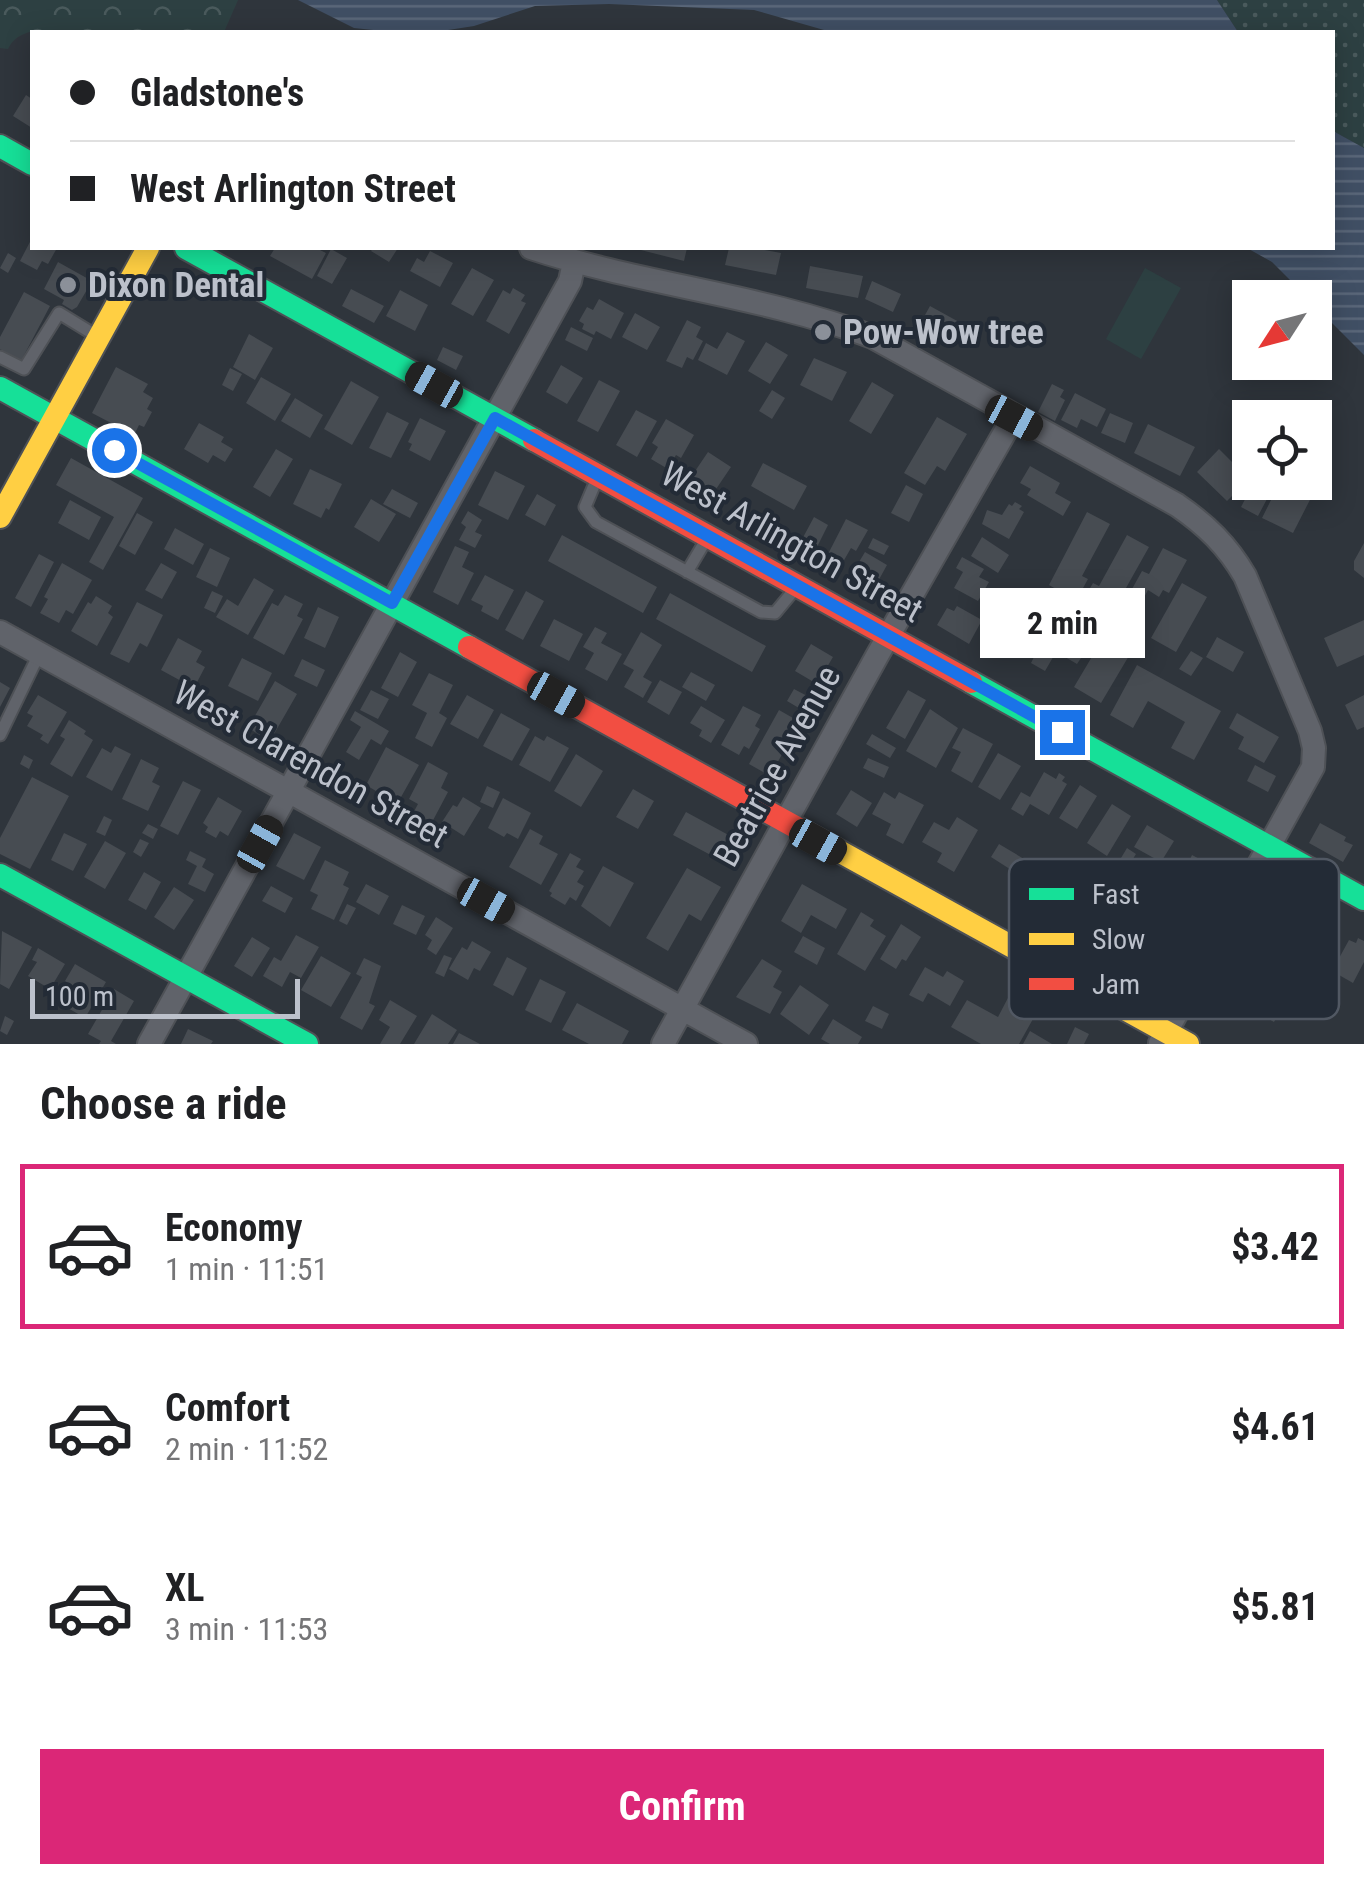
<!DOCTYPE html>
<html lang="en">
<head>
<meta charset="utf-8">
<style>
  :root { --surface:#fff; --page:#f6f6f6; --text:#202124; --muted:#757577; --line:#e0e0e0; --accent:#db2777 }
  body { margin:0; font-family:"Roboto Condensed",sans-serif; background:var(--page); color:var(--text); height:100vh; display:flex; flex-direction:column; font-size:38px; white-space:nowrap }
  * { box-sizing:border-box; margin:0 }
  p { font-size:32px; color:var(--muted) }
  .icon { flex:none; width:55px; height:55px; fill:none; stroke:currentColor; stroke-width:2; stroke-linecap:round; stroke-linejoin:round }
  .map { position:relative; height:1044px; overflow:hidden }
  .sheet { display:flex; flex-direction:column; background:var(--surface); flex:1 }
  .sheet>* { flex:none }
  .guide { position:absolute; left:30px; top:30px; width:1305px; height:220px; border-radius:0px; box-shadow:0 5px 25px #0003; display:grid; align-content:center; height:220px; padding:0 40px; background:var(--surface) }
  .needle { width:65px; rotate:234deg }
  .buttons { position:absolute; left:1232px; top:280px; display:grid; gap:20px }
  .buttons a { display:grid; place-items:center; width:100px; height:100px; border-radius:0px; background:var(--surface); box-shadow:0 5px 25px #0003; font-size:50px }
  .scale { position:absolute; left:30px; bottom:25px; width:270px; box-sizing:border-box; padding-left:10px; border:5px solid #bcc1cb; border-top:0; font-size:28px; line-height:35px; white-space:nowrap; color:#bcc1cb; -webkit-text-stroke:8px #232b36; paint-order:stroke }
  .end { position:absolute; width:45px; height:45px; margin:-22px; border:12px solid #1a73e8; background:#fff; box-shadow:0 0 0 5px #fff }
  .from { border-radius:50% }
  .bubble { position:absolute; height:70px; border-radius:0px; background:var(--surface); box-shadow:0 5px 25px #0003; font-size:32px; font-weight:700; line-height:70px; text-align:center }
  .car { position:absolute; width:30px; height:60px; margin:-30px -15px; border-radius:12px; box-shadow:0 0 8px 2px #0007; background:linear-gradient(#222 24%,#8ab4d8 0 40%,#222 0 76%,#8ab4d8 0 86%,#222 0) }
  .guide b { display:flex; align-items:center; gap:35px; height:95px; font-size:38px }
  .guide b+b { border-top:2px solid var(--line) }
  .guide i { width:25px; height:25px; background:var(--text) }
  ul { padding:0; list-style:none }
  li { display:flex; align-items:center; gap:30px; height:165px; margin:0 20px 15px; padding:0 20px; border:5px solid transparent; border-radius:0px }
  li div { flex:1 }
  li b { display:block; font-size:38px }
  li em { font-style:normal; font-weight:700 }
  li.current { border-color:var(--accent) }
  li>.icon { width:90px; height:90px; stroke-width:1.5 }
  h2 { padding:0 40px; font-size:45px; line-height:120px }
  .cta { display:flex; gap:20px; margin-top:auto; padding:20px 40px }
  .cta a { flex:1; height:115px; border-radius:0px; background:var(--accent); color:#fff; font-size:40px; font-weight:700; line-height:115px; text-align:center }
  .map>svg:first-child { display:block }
  .grass { fill:url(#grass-dots) }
  .park { fill:url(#park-crowns) }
  .pitch { fill:#2d4042 }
  .water { fill:url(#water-rules) }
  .building { fill:#474c52 }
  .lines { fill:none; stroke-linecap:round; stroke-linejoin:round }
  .lane-casing { stroke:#4e5156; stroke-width:15 }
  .street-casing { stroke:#4e5156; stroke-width:26 }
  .fast-casing { stroke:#4e5156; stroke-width:26 }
  .slow-casing { stroke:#4e5156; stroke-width:26 }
  .jam-casing { stroke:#4e5156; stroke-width:26 }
  .lane { stroke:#60636a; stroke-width:11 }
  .street { stroke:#60636a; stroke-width:22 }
  .fast { stroke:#16e098; stroke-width:22 }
  .slow { stroke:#ffcf43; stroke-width:22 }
  .jam { stroke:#f24e42; stroke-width:22 }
  .route { stroke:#1a73e8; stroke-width:12 }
  .poi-dot { fill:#8b9099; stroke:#232b36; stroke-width:4 }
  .labels { text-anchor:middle; stroke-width:8; stroke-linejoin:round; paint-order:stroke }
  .poi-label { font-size:35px; font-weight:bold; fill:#bcc1cb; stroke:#232b36; text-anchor:start }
  .street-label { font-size:35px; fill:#bcc1cb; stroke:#232b36 }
  .key { fill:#232b36; stroke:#515863; stroke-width:2.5 }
  .key-label { font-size:28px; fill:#bcc1cb }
</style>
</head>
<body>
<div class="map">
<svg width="1364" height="1044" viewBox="0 0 1364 1044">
  <defs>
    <pattern id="grass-dots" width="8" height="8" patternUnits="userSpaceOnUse" patternTransform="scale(2.5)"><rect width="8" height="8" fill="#2d4042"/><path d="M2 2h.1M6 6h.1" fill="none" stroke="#4a5a5c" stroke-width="1.8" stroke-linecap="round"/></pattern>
    <pattern id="park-crowns" width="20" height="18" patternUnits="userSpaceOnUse" patternTransform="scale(2.5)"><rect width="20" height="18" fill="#2d4042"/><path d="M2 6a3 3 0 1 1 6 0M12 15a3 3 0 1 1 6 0" fill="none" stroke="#4a5a5c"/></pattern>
    <pattern id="water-rules" width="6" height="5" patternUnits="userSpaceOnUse" patternTransform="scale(2.5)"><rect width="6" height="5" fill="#404f64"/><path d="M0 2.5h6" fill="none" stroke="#5a6779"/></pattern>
  </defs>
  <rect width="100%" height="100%" fill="#2f353c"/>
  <path class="grass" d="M1217,0H1364V148L1333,131L1332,32H1238Z"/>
  <path class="park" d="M0,0H238L224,32H57C39,28 16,31 8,49L0,48Z"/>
  <path class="pitch" d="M1145,268L1181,288L1141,359L1106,339Z"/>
  <path class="water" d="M298,0H1217L1238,32H831L754,10L609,4L535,6L474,26L435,32H393L354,28Z
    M1333,131L1364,148V355L1315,306V298L1307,297L1272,262L1247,248H1332Z"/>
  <path class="building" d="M26,95L32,99V128L13,116Z
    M32,238V248H57L48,264L42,261L37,270L20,261Z
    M275,248H316L326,253L312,279L270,256Z
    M373,248H398L389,262L371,251Z
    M633,248H687L684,261Z
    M729,248H753L781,253L776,275L725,265Z
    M331,249L347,258L332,284L317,276Z
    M430,251L453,263L440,287L410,271L417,258L424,262Z
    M8,253L16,258L8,273L0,268Z
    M58,262L92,281L77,307L72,310L62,304L64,300L44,289Z
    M810,266L863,276L858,298L806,288Z
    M472,268L494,280L473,316L451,304Z
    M872,281L901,294L893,312L865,299Z
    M513,288L525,295L521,301L526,303L509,334L486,321L503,290L510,294Z
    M351,289L384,306L374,323L342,306Z
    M400,290L428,305L415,331L386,316Z
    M24,292L50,306L21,361L0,349V337Z
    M599,299L624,313L611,339L596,331L594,335L582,329L584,324L579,321L587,307L593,310Z
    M930,306L959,322L950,340L920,324Z
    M635,313L660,327L647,350L622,337Z
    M687,320L701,327L696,337L703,341L693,360L687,357L682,368L666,361Z
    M571,327L593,338L587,351L565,340Z
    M727,332L745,341L727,375L698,360L706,343L717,349Z
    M249,334L273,348L255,380L233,367Z
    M766,342L788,355L770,384L748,371Z
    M443,347L463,356L456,370L437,360Z
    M814,358L847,372L832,401L800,385Z
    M561,365L583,378L567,404L546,392Z
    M116,367L148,384L143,392L153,398L147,409L152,412L144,427L139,425L134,435L92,413Z
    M230,368L242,374L233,391L222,385Z
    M261,377L291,394L275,421L246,403Z
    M599,380L620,391L598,432L577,421Z
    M351,381L379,397L352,445L324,429Z
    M872,382L894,395L871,434L849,421Z
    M1052,384L1064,390L1060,397L1065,400L1055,421L1038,412Z
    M772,390L785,398L772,419L759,411Z
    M1075,393L1106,409L1097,427L1081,419L1077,428L1061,420Z
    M295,398L323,415L310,438L281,421Z
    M636,410L657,421L637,457L616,445Z
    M387,412L409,423L391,458L369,448Z
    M1110,413L1133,423L1125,443L1101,433Z
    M937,417L967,434L945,471L937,466L925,485L904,473Z
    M420,418L446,431L430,461L409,450L412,444L408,442Z
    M666,419L694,435L681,458L676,455L668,469L651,459L658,447L652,443Z
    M199,423L224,437L221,442L233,449L225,462L213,455L208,463L184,449Z
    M1148,424L1195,447L1180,476L1134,453Z
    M276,449L293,459L270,497L253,487Z
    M1219,449L1249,479L1227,501L1197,472Z
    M708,452L731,467L710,498L687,483Z
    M71,458L143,498L103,570L89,562L114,517L56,485Z
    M763,463L807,486L794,510L751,486Z
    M1030,466L1060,483L1055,493L1071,502L1063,516L1027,495L1031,489L1020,483Z
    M310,469L342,484L329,510L326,508L321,518L293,504Z
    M495,471L525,486L508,520L478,505Z
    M1254,482H1276L1258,516L1241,507Z
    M1280,482H1300L1315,490L1293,533L1262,518Z
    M906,485L923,494L909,522L891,513Z
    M392,489L418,503L410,518L383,504Z
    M537,494L556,505L545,526L525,515Z
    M371,499L396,514L379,542L354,527Z
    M70,500L101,517L89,540L58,523Z
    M1015,502L1022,506L1019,509L1024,512L1009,539L982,524L987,510L1002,515L1009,504L1012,506Z
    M468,511L482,520L475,532L482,535L475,548L459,540L466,527L461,523Z
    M1087,512L1110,524L1082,576L1088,579L1072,608L1057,600L1061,592L1049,585Z
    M137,513L153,522L135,555L119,546Z
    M814,517L828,525L815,551L800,543Z
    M846,519L868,530L856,551L851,548L843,562L828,554Z
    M175,528L204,544L193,565L164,549Z
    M562,535L657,587L643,613L548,561Z
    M1127,535L1149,547L1108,620L1094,613L1090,620L1077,613L1080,605L1093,583L1099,586Z
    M982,537L1009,555L998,573L971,556Z
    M873,538L889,546L884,555L868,548Z
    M1364,543V578L1354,570V561Z
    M455,546L469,552L462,567L474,573L458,605L433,592Z
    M210,548L230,558L217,587L196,577Z
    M1163,548L1187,560L1169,593L1163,590L1159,597L1148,590L1140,605L1127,598L1142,571L1149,574Z
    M865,552L887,565L876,585L867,579L863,585L850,577Z
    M39,554L54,562L31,607L15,598Z
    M962,557L984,569L979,577L989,582L978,601L954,588L963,572L956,568Z
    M62,563L92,580L73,614L66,610L59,623L40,613L48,599L44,597Z
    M161,563L177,572L162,599L145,590Z
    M485,575L514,590L498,620L481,611L483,606L471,600Z
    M254,578L274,590L248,635L216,617L227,599L238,606Z
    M1182,583L1207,597L1176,652L1151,638Z
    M212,591L223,596L215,613L204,608Z
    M526,591L544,601L523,640L505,630Z
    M670,593L766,646L752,672L656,619Z
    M285,595L303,604L297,616L303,619L284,655L253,638L272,603L278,606Z
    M96,596L112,606L108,613L113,617L97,646L71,631L88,602L91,604Z
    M137,602L163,615L147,647L140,643L129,663L110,654Z
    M957,606L982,620L969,644L937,625L947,608L954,611Z
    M318,607L339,617L325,648L304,638Z
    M554,619L583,634L569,661L540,646Z
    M1364,620V655L1337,667L1324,638Z
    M595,627L607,633L601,643L622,654L607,681L585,669L594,653L583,647Z
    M1028,631L1059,647L1045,671L1031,663L1034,657L1018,649Z
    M641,632L662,645L643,677L652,682L643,698L624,687L634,670L623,664Z
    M1106,633L1133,649L1101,703L1074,687Z
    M1217,637L1244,652L1233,672L1206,657Z
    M178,638L202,651L196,662L205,667L194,688L161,670Z
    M1070,638L1087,649L1077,664L1060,654Z
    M811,644L833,657L817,684L795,671Z
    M1191,651L1203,658L1191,676L1179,669Z
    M400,652L417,662L398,697L381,688Z
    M242,658L272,673L258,701L228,686Z
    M302,659L325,670L317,687L294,676Z
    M1137,665L1221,711L1194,760L1171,748L1185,722L1148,701L1133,728L1110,715Z
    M691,672L715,685L706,701L682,687Z
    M429,673L453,685L439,713L447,718L432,747L415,738L427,713L412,705Z
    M660,680L682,692L669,715L647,702Z
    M275,681L297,694L270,741L248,728Z
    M0,682L10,688L0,707Z
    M794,689L811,698L804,711L787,701Z
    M371,690L389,699L378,719L360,710Z
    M908,690L926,700L905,739L886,728Z
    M38,695L67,712L48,744L40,739L43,735L27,726L33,716L27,713Z
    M467,695L494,710L478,739L450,724Z
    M1364,695V727L1357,730L1345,705Z
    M701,706L725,720L711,743L699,736L702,730L690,723Z
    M743,706L761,715L755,726L760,729L749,749L744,746L739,755L721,745Z
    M930,709L958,728L936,768L906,751Z
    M779,710L800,722L770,776L749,764Z
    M355,711L389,731L381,745L371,739L359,760L346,752L361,727L350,720Z
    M501,713L530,729L512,761L483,746Z
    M1237,713L1279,737L1264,763L1238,749L1244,737L1229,728Z
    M69,720L86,731L84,734L93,740L72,777L50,764L65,739L60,736Z
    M963,728L993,744L972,783L951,771L961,752L952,748Z
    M872,734L896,748L890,758L866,744Z
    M535,736L544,741L547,736L569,748L550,782L519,765Z
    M115,746L131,754L112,791L86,777L102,748L111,753Z
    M386,747L419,765L396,806L375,795L376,791L366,785Z
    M998,753L1021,766L1000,800L978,787Z
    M576,754L603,771L581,807L554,791Z
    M24,755L33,760L29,769L20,764Z
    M868,758L889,767L884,778L863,768Z
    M141,759L159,768L152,782L160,786L148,811L122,799Z
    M428,762L448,773L441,788L448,792L430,826L411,817L418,804L409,799Z
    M1255,765L1276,776L1268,792L1247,781Z
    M1044,772L1056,779L1059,773L1065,777L1062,781L1067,784L1049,815L1030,804L1023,816L1011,809L1021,792L1030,797Z
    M32,777L69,796L30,869L0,854V838Z
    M183,781L201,790L178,835L160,826Z
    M1080,785L1097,796L1077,829L1059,818Z
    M487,786L500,792L493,808L480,802Z
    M633,789L654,801L638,829L616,817Z
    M851,790L872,803L857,827L836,814Z
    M884,792L895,799L899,792L924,805L903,844L886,835L891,824L872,814Z
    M218,797L242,811L228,836L220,831L216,838L205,832L208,827L203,823Z
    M463,797L481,808L464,836L442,822L453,805L457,807Z
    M503,798L531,813L518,839L507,833L504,837L488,828Z
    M1112,804L1131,816L1107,856L1087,843Z
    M686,812L734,838L722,861L673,835Z
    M104,816L112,820L105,836L96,832Z
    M957,817L978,830L954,872L937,862L942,853L922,842L934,822L949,830Z
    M1320,823L1346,837L1344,841L1353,845L1343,862L1309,843Z
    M148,824L158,829L153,839L142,833Z
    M1147,825L1174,841L1161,862L1134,847Z
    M530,829L543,836L539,844L558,854L541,885L509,867Z
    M64,833L87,844L73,871L51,860Z
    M294,833L321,847L304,880L276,866Z
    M140,839L149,843L141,857L133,852Z
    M105,841L126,853L105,889L84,877Z
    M999,844L1051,875L1032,907L1018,898L1024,887L1012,880L1016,873L991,857Z
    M1127,848L1136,854L1124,873L1115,868Z
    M190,851L206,859L202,867L214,874L205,892L188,884L197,866L186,860Z
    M570,853L581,859L576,867L584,871L577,882L584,886L576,901L570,897L565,905L550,896L552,893L549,891Z
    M1192,855L1220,870L1209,890L1182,876Z
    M325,860L349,872L343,885L349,888L334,920L311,909L318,895L310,891Z
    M603,866L634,883L610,927L581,906Z
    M687,868L721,887L701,921L689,914L668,951L646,938Z
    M144,872L161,882L146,910L128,900Z
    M366,884L389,896L379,915L356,902Z
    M802,884L847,909L836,929L811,915L801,933L781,921Z
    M271,886L293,898L285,913L262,901Z
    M174,887L194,900L174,930L154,917Z
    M347,904L356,908L347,925L339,921Z
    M402,905L425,916L416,935L393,924Z
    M861,912L874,920L870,926L886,936L865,971L837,954Z
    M436,917L453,928L436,955L427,949L432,940L425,935Z
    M901,924L921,937L906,961L902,959L896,969L880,959Z
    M2,931L32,947L9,989L0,984Z
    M296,935L319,947L301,978L290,972L282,987L263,976L274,957L281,961Z
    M803,936L825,948L817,965L794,952Z
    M252,937L270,948L252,977L234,966Z
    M1358,938L1364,941V962L1353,983L1332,971L1349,940L1356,943Z
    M472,941L491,952L480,971L474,968L468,980L449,969L462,947L467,950Z
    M38,948L65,964L50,989L28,976L37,962L32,960Z
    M444,955L452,958L444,977L435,973Z
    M321,956L351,973L331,1007L301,990Z
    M507,957L527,968L513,996L493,985Z
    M364,958L381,966L369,1003L375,1006L362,1030L340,1018L362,977L356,974Z
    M762,959L782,971L773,987L782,992L770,1014L736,997Z
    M75,964L106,982L85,1018L61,1004L71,985L65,981Z
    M925,967L943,977L947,971L964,981L950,1006L928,993L923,1002L909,995Z
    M1240,975L1286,1001L1274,1022L1237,1001L1240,994L1232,989Z
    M540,979L566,992L551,1023L525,1010Z
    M800,985L829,1005L809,1035L780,1014Z
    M114,989L134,1001L111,1041L116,1044H99L101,1041L88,1034Z
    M1010,994L1038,1010L1019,1044H981L951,1027L967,1000L998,1017Z
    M390,1000L417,1016L400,1044H380L390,1027L379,1020Z
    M577,1003L629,1031L622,1044H589L562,1030Z
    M873,1006L889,1014L882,1029L865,1021Z
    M432,1014L457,1030L448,1044H414Z
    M5,1016L14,1021L7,1035L0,1031Z
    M833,1019L862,1037L858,1044H830L821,1039Z
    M1075,1027L1089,1034L1084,1044H1067Z
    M188,1029L213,1041L211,1044H181Z
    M1030,1031L1052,1044H1023Z
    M459,1033L480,1044H453Z"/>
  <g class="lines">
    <defs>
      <path id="lane" d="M0,357L24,369L59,313L95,335
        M598,476L585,507L596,522L761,612L775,613L795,589
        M687,572L706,540
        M0,735L39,654"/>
      <path id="street" d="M531,248C643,285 762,295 873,337L1177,505C1206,525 1227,545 1245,576L1310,731L1314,748L1313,767L1160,1043
        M0,632L746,1044
        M149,1044L570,281L574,262
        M663,1044L877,656L1013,418"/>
      <path id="fast" d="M0,146L32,164
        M186,248L534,440
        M0,388L469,647
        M971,682L1364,899
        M0,875L307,1044"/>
      <path id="slow" d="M0,517L148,248
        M828,845L1188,1044"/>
      <path id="jam" d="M534,440L971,682
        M469,647L828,845"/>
    </defs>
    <use href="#lane" class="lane-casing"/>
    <use href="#street" class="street-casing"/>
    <use href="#fast" class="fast-casing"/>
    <use href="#slow" class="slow-casing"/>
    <use href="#jam" class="jam-casing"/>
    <use href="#lane" class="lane"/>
    <use href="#street" class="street"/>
    <use href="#fast" class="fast"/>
    <use href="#slow" class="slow"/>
    <use href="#jam" class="jam"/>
  </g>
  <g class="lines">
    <path class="route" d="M114,450L392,603L495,418L1062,732"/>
  </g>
  <g class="poi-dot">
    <circle cx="68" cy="285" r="10"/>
    <circle cx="823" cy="332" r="10"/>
  </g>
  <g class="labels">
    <g class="poi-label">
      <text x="88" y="297">Dixon Dental</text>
      <text x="843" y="344">Pow-Wow tree</text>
    </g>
    <g class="street-label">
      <text transform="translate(792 542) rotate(29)" y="12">West Arlington Street</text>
      <text transform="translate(311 764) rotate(29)" y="12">West Clarendon Street</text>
      <text transform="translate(777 766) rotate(-61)" y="12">Beatrice Avenue</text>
    </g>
  </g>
  <rect x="1009" y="859" width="330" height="160" rx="15" class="key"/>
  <rect x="1029" y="888" width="45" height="12" fill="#16e098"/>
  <rect x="1029" y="933" width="45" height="12" fill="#ffcf43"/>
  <rect x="1029" y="978" width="45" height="12" fill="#f24e42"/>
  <g class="key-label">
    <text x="1092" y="904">Fast</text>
    <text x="1092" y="949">Slow</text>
    <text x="1092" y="994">Jam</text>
  </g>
</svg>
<div class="buttons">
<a><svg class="needle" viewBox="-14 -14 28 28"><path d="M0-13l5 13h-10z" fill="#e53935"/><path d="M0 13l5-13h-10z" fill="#757577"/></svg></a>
<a><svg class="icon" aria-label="locate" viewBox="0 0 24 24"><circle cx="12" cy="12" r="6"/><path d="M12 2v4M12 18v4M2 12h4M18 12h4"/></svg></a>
</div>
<div class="scale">100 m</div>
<i class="end from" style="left:114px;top:450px"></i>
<i class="end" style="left:1062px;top:732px"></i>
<div class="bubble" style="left:980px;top:588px;width:165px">2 min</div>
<i class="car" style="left:434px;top:385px;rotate:299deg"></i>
<i class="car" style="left:1014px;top:418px;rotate:118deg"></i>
<i class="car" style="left:556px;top:695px;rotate:119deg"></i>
<i class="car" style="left:818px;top:842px;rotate:119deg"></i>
<i class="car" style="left:260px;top:844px;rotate:29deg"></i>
<i class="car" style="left:486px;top:901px;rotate:119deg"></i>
<div class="guide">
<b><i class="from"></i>Gladstone's</b>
<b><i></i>West Arlington Street</b>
</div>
</div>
<section class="sheet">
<h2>Choose a ride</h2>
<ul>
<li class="current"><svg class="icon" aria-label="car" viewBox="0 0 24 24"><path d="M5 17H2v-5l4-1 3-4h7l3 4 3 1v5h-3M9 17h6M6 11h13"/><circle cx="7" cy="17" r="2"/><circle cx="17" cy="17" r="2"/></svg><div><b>Economy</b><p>1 min · 11:51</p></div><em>$3.42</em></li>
<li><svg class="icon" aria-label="car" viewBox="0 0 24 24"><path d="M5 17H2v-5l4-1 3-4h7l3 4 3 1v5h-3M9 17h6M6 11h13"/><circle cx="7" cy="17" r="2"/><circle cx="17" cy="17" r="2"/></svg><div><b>Comfort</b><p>2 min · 11:52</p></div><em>$4.61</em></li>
<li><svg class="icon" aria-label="car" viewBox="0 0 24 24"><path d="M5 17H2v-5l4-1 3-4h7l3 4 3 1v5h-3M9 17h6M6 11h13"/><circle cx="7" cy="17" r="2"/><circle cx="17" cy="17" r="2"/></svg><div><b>XL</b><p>3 min · 11:53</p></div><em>$5.81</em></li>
</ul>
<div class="cta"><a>Confirm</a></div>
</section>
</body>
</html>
